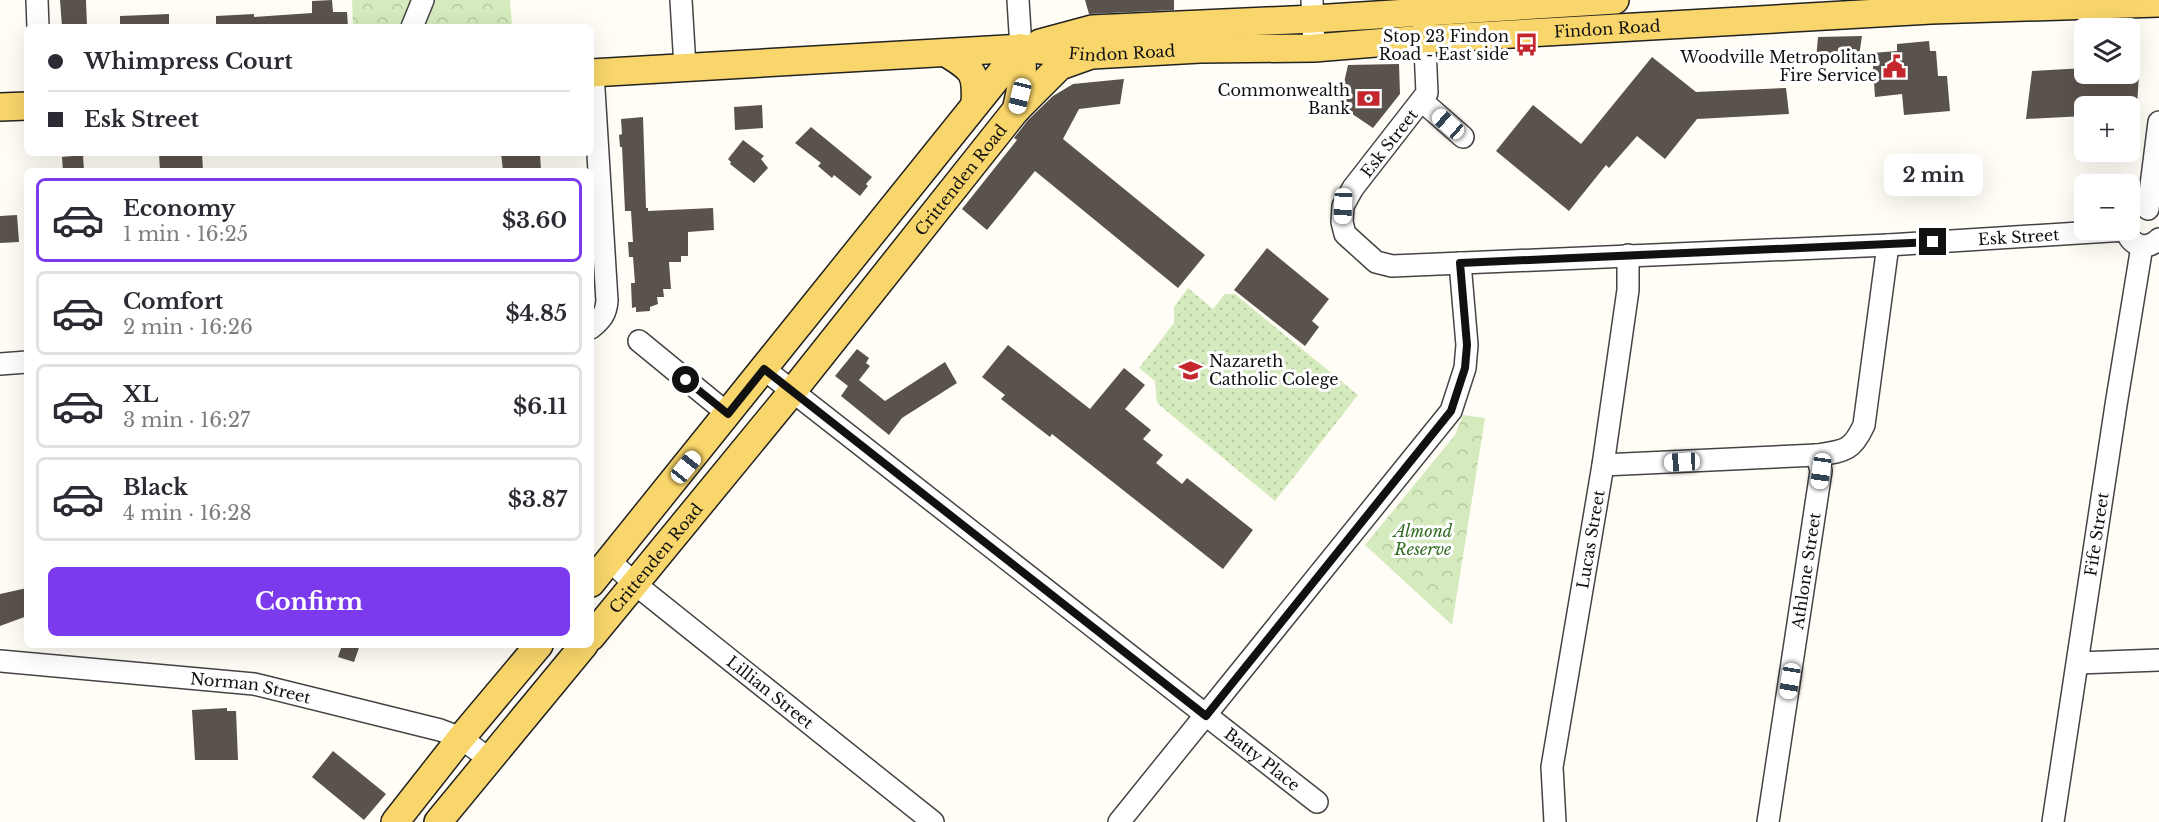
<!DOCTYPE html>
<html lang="en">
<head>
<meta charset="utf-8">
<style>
  :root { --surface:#fff; --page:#f2f2f3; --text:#2b2b33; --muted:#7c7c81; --line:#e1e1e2; --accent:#7c3aed }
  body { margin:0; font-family:"Libre Baskerville",serif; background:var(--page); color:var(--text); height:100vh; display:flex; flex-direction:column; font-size:22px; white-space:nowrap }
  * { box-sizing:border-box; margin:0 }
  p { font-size:20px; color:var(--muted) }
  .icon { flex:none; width:33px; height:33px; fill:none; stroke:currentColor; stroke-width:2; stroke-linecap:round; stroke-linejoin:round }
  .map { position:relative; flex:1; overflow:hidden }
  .side { position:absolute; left:24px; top:168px; width:570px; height:480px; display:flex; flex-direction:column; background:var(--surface); border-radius:9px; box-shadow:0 6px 24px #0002 }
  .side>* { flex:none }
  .guide { position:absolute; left:24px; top:24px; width:570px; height:132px; border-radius:9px; box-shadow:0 6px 24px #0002; display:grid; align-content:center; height:132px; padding:0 24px; background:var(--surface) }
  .fabs { position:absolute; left:2074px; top:18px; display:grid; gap:12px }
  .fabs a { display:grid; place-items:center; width:66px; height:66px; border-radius:9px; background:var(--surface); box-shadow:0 6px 24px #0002; font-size:30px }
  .end { position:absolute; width:27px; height:27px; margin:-14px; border:8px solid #111; background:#fff; box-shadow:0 0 0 3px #fff }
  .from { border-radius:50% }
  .bubble { position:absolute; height:42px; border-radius:9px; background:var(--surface); box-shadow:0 6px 24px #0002; font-size:20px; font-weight:700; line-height:42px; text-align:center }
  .car { position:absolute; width:18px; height:36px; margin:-18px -9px; border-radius:8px; box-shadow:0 0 4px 2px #0007; background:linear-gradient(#fff 24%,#345 0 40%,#fff 0 76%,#345 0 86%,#fff 0) }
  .guide b { display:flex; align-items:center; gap:21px; height:57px; font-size:22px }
  .guide b+b { border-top:2px solid var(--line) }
  .guide i { width:15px; height:15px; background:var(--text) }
  ul { padding:10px 0 0; list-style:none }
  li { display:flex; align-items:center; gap:18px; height:84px; margin:0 12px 9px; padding:0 12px; border:3px solid var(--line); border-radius:9px }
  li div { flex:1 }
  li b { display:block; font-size:22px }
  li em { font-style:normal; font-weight:700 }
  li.active { border-color:var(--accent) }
  li>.icon { width:54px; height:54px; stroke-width:1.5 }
  .primary-button { display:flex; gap:12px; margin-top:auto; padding:12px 24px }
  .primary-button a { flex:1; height:69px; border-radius:9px; background:var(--accent); color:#fff; font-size:24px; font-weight:700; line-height:69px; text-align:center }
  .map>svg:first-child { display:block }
  .grass { fill:url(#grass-dots) }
  .park { fill:url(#park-crowns) }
  .building { fill:#5a524d }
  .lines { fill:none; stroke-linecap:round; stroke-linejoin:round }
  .minor-casing { stroke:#444; stroke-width:24 }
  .major-casing { stroke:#222; stroke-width:30 }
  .minor { stroke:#fff; stroke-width:21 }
  .major { stroke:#f9d66b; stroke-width:27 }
  .route { stroke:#111; stroke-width:8 }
  .labels { text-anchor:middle; stroke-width:6; stroke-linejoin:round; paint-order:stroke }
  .street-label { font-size:16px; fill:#111; stroke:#fff }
  .poi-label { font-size:16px; fill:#111; stroke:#fff; text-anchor:end }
  .park-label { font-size:16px; font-style:italic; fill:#2f6b1f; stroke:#fff }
</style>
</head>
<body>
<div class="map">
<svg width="2159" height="822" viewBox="0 0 2159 822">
  <defs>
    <pattern id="grass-dots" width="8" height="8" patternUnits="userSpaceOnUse" patternTransform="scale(1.5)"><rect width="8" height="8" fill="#d5ebbd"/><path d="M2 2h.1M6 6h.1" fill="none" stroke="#b6c8a1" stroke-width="1.8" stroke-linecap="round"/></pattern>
    <pattern id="park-crowns" width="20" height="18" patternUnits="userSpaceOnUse" patternTransform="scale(1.5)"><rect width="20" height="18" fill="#d5ebbd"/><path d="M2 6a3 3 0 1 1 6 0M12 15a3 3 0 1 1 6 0" fill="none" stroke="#b6c8a1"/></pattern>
  </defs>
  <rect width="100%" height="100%" fill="#fffdf5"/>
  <path class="grass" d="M1188,288L1213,309L1225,294H1235L1358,395L1275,501L1157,403L1155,381L1139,368L1174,323V307Z"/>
  <path class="park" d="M352,0H510L512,27H353Z
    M1463,415L1485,418L1452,625L1365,545L1455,435Z"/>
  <path class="building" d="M60,0H86L87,27H62Z
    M332,0L333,12H347L348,27H216V16L254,14V17L312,13V1Z
    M1085,0H1174V10L1089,14Z
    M169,14V27H120V16Z
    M1862,36L1859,56L1816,59L1818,37Z
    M1929,41L1930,51H1936L1938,76H1947L1950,111L1904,115L1902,94L1875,97L1872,53L1897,51V44Z
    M1652,57L1696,92L1786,88L1789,114L1697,119L1665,159L1637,136L1609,168L1606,165L1569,211L1496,151L1533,105L1581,144Z
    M1399,64L1400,94L1373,128L1339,105L1348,65Z
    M2085,68V74H2139L2137,106H2085V116L2026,119L2032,71Z
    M1124,79L1120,104L1079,109L1063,139L1205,255L1178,288L1035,171L987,230L962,209L1017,140L1014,138L1028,120L1053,96L1073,84Z
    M762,105L763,128L735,130L734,107Z
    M643,117L646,208H648V211L713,208L714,230L688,232V256H681V262H669L671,289H663L664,297H657L658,304L650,307V311L636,312V307L632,308L631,283H635L633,257H629L628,242H633L631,211H625L622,147H620L619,135L622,134L621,119Z
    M811,127L872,177L866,184L868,186L860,196L834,175L832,178L818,166L821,163L795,143Z
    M743,140L764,156L761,159L768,168L754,183L730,164L731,162L728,159Z
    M159,153H202L203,171H160Z
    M501,153H540L541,171H503Z
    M83,155L84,171H63L62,157Z
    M17,215L19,242L0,243V216Z
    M1267,248L1329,299L1312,321L1319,327L1305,346L1234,290Z
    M1008,345L1090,409L1124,368L1145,385L1125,409L1151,430L1143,439L1163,455L1156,463L1182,484L1187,478L1253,530L1223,569L1052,434L1050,437L1001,399L1005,395L982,377Z
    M857,349L869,358L866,363L870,366L859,380L885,401L945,362L957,383L902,418L889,435L841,396L848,386L835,376Z
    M27,588V616L0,626V594Z
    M342,645H360L354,662L338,657Z
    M227,708V711H236L238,760H195L192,710Z
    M333,751L386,794L364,820L312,777Z"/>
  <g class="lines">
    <defs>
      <g id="minor">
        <path d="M37,0L38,27"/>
        <path d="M681,0L685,67"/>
        <path d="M1018,0L1021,48"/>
        <path d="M1312,0L1314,48"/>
        <path id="s1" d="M1424,26L1427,93L1353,188L1343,206L1342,222L1345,234L1376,262L1392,266L1888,245L2126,230C2131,246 2146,251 2159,239"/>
        <path d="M412,27L423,0"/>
        <path d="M1422,101L1463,137"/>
        <path d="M2148,209L2159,122"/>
        <path d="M591,328C601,320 606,314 607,301L593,73"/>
        <path d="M639,341L728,414"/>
        <path d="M0,364L27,362"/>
        <path id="s2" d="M764,369L1317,802"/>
        <path d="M1603,465L1817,455"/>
        <path id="s3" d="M610,561L635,584L933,822"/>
        <path id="s4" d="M0,661L254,684L440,730L461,738L489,759"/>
        <path d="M2078,663L2159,660"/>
        <path d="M1119,822L1451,411L1465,368L1467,345L1460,263"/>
        <path id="s5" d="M1555,822L1552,767L1603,465L1628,290V255"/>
        <path id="s6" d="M1768,822L1821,471L1817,455C1845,451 1852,451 1864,425L1888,245"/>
        <path id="s7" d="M2053,822L2116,405L2142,246"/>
      </g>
      <g id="major">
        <path d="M1040,43L1092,29L1313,19L1615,0"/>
        <path d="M946,53C973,69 977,73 975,104"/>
        <path id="s8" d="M591,73L1021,48L1092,55L1200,49L1314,48L1425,39L1931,10L2159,3"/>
        <path d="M0,107L27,106"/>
        <path d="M1017,109L1060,66L1088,56"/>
        <path d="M591,583L1021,48"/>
        <path id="s9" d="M591,637L792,392L1016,110C1022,86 1024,72 1021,48"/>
        <path d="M395,822L461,738L539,645"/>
        <path d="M438,822L584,645"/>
      </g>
    </defs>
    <use href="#minor" class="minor-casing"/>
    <use href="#major" class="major-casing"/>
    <use href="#minor" class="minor"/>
    <use href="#major" class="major"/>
  </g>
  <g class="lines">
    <path class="route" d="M686,380L728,414L764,369L1206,716L1451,411L1465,368L1467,345L1460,263L1933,242"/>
  </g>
  <defs>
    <symbol id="bus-bare" viewBox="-9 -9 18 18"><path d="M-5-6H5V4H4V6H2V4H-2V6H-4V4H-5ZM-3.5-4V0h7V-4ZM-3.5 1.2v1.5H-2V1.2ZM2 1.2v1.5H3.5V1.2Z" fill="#c4262e" stroke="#fff" stroke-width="2.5" paint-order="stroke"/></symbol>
    <symbol id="civic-bare" viewBox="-9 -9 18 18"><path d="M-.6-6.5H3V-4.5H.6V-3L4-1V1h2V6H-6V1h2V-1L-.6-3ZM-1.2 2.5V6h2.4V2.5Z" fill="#c4262e" stroke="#fff" stroke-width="2.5" paint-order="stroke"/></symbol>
    <symbol id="bank-bare" viewBox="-9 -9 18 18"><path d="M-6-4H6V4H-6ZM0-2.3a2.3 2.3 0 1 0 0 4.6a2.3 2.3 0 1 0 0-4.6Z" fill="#c4262e" stroke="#fff" stroke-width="2.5" paint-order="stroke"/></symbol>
    <symbol id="school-bare" viewBox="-9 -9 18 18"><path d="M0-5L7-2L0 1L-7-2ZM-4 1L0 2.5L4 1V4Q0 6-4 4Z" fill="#c4262e" stroke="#fff" stroke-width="2.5" paint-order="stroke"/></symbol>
  </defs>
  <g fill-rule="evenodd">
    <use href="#bus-bare" x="1510" y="28" width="33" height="33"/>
    <use href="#civic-bare" x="1878" y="50" width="33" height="33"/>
    <use href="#bank-bare" x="1352" y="82" width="33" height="33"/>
    <use href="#school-bare" x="1174" y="354" width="33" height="33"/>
  </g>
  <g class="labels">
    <g class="street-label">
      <text dy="6" stroke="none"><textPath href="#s8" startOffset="1018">Findon Road</textPath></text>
      <text dy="6" stroke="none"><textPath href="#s8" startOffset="532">Findon Road</textPath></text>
      <text transform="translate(1389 143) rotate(-52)" y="6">Esk Street</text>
      <text dy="6" stroke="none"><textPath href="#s9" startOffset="588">Crittenden Road</textPath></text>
      <text dy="6" stroke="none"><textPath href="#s1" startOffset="922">Esk Street</textPath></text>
      <text dy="6" stroke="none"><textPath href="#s7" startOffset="291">Fife Street</textPath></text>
      <text dy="6" stroke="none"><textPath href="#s5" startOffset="286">Lucas Street</textPath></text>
      <text dy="6" stroke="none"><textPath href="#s9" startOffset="102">Crittenden Road</textPath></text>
      <text dy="6" stroke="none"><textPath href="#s6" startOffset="254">Athlone Street</textPath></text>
      <text dy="6" stroke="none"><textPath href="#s4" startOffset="252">Norman Street</textPath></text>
      <text dy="6" stroke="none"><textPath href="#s3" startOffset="207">Lillian Street</textPath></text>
      <text dy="6" stroke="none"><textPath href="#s2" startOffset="633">Batty Place</textPath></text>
    </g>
    <g class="poi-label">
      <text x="1509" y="42">Stop 23 Findon<tspan x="1509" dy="18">Road - East side</tspan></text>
      <text x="1877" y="63">Woodville Metropolitan<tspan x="1877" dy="18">Fire Service</tspan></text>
      <text x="1350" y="96">Commonwealth<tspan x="1350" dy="18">Bank</tspan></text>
      <text x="1209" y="367" text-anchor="start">Nazareth<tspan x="1209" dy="18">Catholic Colege</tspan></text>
    </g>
    <g class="park-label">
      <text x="1423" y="537">Almond<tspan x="1423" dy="18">Reserve</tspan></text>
    </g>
  </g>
</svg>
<div class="fabs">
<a><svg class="icon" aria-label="layers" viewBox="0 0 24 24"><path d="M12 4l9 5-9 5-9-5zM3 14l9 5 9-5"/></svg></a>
<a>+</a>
<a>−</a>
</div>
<i class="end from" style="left:686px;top:380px"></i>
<i class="end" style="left:1933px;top:242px"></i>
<div class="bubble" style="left:1884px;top:154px;width:99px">2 min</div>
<i class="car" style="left:1020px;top:96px;rotate:194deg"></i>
<i class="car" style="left:1448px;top:124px;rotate:311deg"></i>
<i class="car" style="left:1343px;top:206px;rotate:182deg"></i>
<i class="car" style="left:1682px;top:462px;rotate:267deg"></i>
<i class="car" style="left:686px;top:467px;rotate:39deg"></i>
<i class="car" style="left:1821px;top:471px;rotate:188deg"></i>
<i class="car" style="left:1790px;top:681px;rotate:189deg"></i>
<div class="guide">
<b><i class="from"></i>Whimpress Court</b>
<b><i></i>Esk Street</b>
</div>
<section class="side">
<ul>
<li class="active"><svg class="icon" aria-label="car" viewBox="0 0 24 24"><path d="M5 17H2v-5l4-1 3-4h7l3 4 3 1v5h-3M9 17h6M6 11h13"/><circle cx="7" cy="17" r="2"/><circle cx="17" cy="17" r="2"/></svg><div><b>Economy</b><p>1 min · 16:25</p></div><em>$3.60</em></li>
<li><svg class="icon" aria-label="car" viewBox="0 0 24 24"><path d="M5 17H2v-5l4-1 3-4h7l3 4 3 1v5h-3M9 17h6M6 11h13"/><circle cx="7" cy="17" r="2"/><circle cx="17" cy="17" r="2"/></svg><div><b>Comfort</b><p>2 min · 16:26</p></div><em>$4.85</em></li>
<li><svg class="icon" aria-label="car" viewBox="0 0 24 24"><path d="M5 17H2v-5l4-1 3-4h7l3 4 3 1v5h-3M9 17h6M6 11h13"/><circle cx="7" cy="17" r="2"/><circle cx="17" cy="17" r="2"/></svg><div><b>XL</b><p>3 min · 16:27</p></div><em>$6.11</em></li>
<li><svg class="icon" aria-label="car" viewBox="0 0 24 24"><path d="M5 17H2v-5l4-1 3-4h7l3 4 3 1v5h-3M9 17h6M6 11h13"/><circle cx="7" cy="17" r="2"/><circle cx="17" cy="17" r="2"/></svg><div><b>Black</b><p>4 min · 16:28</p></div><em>$3.87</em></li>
</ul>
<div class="primary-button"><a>Confirm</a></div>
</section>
</div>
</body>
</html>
